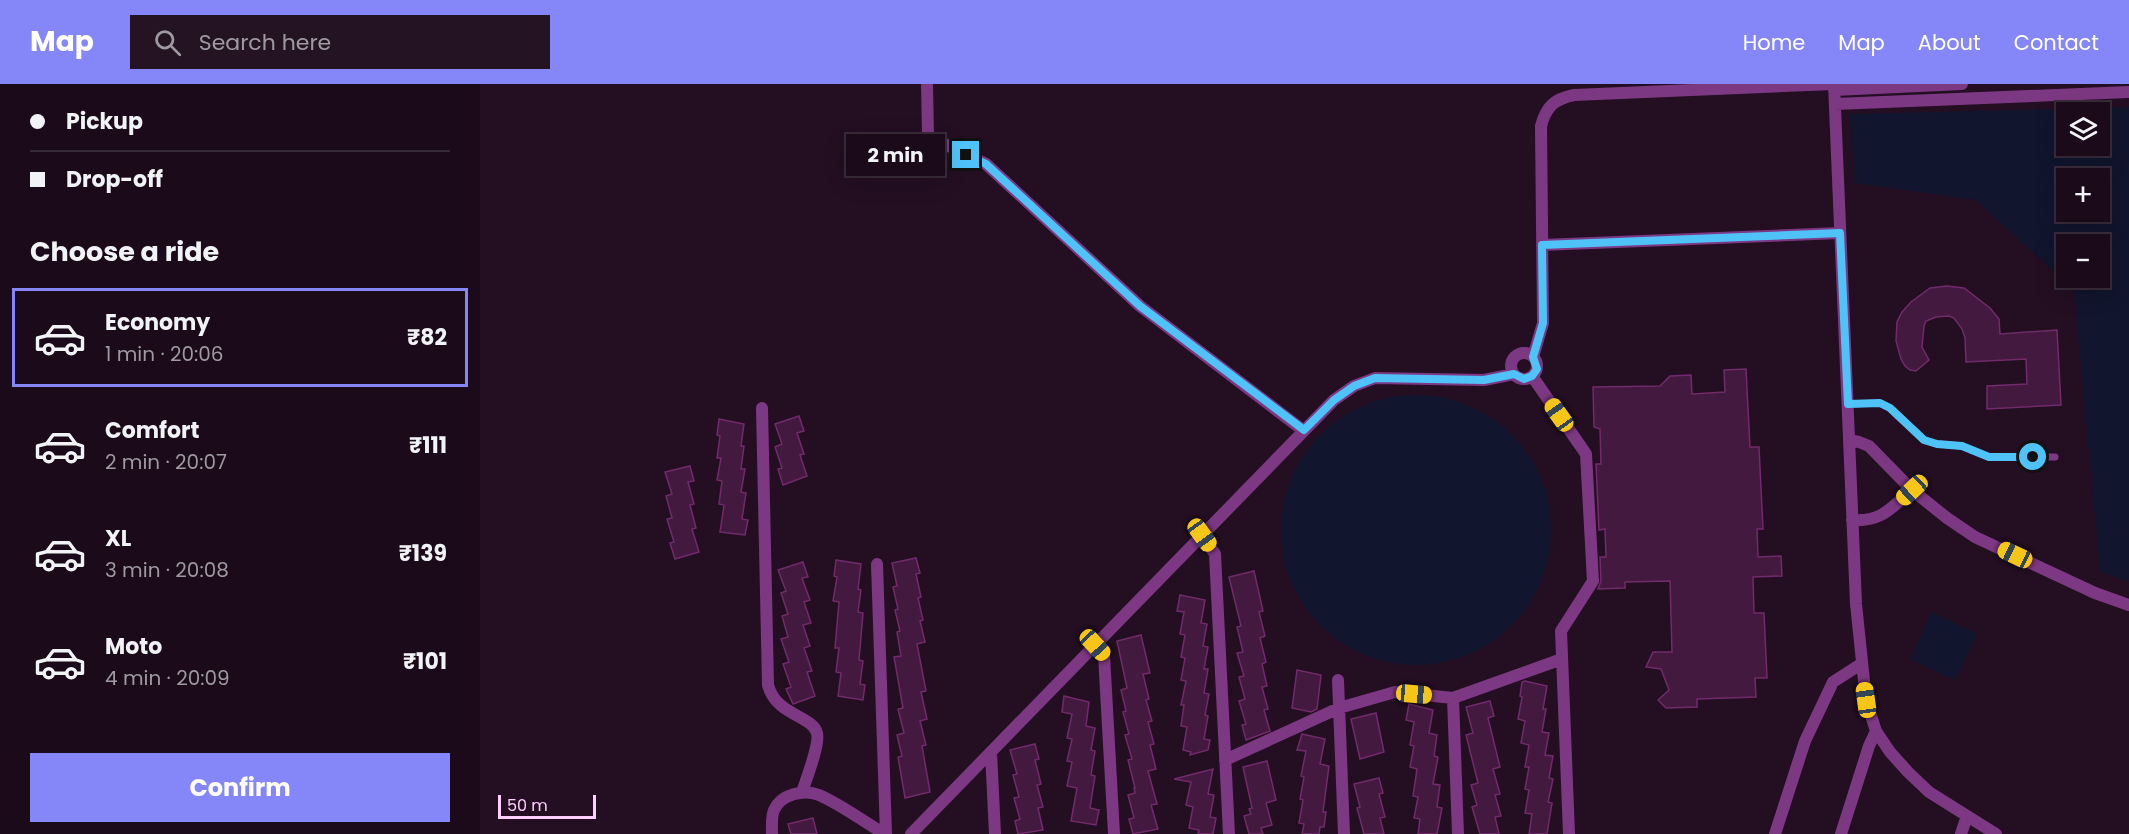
<!DOCTYPE html>
<html lang="en">
<head>
<meta charset="utf-8">
<style>
  :root { --surface:#1a0a1a; --page:#231323; --text:#f1f3f6; --muted:#9f9aa2; --line:#382b39; --accent:#8587f8 }
  body { margin:0; font-family:Poppins,sans-serif; background:var(--page); color:var(--text); height:100vh; display:flex; flex-direction:column; font-size:22px; white-space:nowrap }
  * { box-sizing:border-box; margin:0 }
  p { font-size:20px; color:var(--muted) }
  .icon { flex:none; width:33px; height:33px; fill:none; stroke:currentColor; stroke-width:2; stroke-linecap:round; stroke-linejoin:round }
  .map { position:relative; flex:1; overflow:hidden }
  .details { display:flex; flex-direction:column; background:var(--surface); width:480px }
  .details>* { flex:none }
  .guide { display:grid; align-content:center; height:132px; padding:0 30px; background:var(--surface) }
  .controls { position:absolute; left:1576px; top:18px; display:grid; gap:12px }
  .controls a { display:grid; place-items:center; width:54px; height:54px; border-radius:0px; background:var(--surface); box-shadow:0 6px 24px #0002,0 0 0 2px var(--line); font-size:30px }
  .scale { position:absolute; left:18px; bottom:15px; width:98px; box-sizing:border-box; padding-left:6px; border:3px solid #ffd0ff; border-top:0; font-size:16px; line-height:21px; white-space:nowrap; color:#ffd0ff; -webkit-text-stroke:4px #230e22; paint-order:stroke }
  .end { position:absolute; width:27px; height:27px; margin:-14px; border:8px solid #4fc3f7; background:#111; box-shadow:0 0 0 3px #111 }
  .from { border-radius:50% }
  .bubble { position:absolute; height:42px; border-radius:0px; background:var(--surface); box-shadow:0 6px 24px #0002,0 0 0 2px var(--line); font-size:20px; font-weight:700; line-height:42px; text-align:center }
  .car { position:absolute; width:18px; height:36px; margin:-18px -9px; border-radius:8px; box-shadow:0 0 4px 2px #0007; background:linear-gradient(#f5c518 24%,#345 0 40%,#f5c518 0 76%,#345 0 86%,#f5c518 0) }
  .guide b { display:flex; align-items:center; gap:21px; height:57px; font-size:22px }
  .guide b+b { border-top:2px solid var(--line) }
  .guide i { width:15px; height:15px; background:var(--text) }
  ul { padding:0; list-style:none }
  li { display:flex; align-items:center; gap:18px; height:99px; margin:0 12px 9px; padding:0 18px; border:3px solid transparent; border-radius:0px }
  li div { flex:1 }
  li b { display:block; font-size:22px }
  li em { font-style:normal; font-weight:700 }
  li.selected { border-color:var(--accent) }
  li>.icon { width:54px; height:54px; stroke-width:1.5 }
  h2 { padding:0 30px; font-size:27px; line-height:72px }
  .primary-button { display:flex; gap:12px; margin-top:auto; padding:12px 30px }
  .primary-button a { flex:1; height:69px; border-radius:0px; background:var(--accent); color:#fff; font-size:24px; font-weight:700; line-height:69px; text-align:center }
  header { display:flex; align-items:center; gap:36px; box-sizing:border-box; height:84px; padding:0 30px; background:var(--accent); color:#fff }
  header strong { font-size:28px }
  nav { display:flex; gap:33px; margin-inline-start:auto; font-size:21px }
  .search { width:420px; height:54px; background:var(--page); display:flex; align-items:center; gap:15px; box-sizing:border-box; padding:0 21px; border-radius:0px; color:var(--muted); font-size:22px }
  main { display:flex; flex:1; min-height:0 }
  .map>svg:first-child { display:block }
  .green { fill:#11152d; fill-rule:evenodd }
  .building { fill:#441940; stroke:#712b6a; stroke-width:1.5 }
  .lines { fill:none; stroke-linecap:round; stroke-linejoin:round }
  .service { stroke:#7d3883; stroke-width:7 }
  .minor { stroke:#7d3883; stroke-width:12 }
  .route { stroke:#4fc3f7; stroke-width:8 }
</style>
</head>
<body>
<header>
<strong>Map</strong>
<div class="search"><svg class="icon" aria-label="search" viewBox="0 0 24 24"><circle cx="10" cy="10" r="6"/><path d="M15 15l6 6"/></svg>Search here</div>
<nav><a>Home</a><a>Map</a><a>About</a><a>Contact</a></nav>
</header>
<main>
<section class="details">
<div class="guide">
<b><i class="from"></i>Pickup</b>
<b><i></i>Drop-off</b>
</div>
<h2>Choose a ride</h2>
<ul>
<li class="selected"><svg class="icon" aria-label="car" viewBox="0 0 24 24"><path d="M5 17H2v-5l4-1 3-4h7l3 4 3 1v5h-3M9 17h6M6 11h13"/><circle cx="7" cy="17" r="2"/><circle cx="17" cy="17" r="2"/></svg><div><b>Economy</b><p>1 min · 20:06</p></div><em>₹82</em></li>
<li><svg class="icon" aria-label="car" viewBox="0 0 24 24"><path d="M5 17H2v-5l4-1 3-4h7l3 4 3 1v5h-3M9 17h6M6 11h13"/><circle cx="7" cy="17" r="2"/><circle cx="17" cy="17" r="2"/></svg><div><b>Comfort</b><p>2 min · 20:07</p></div><em>₹111</em></li>
<li><svg class="icon" aria-label="car" viewBox="0 0 24 24"><path d="M5 17H2v-5l4-1 3-4h7l3 4 3 1v5h-3M9 17h6M6 11h13"/><circle cx="7" cy="17" r="2"/><circle cx="17" cy="17" r="2"/></svg><div><b>XL</b><p>3 min · 20:08</p></div><em>₹139</em></li>
<li><svg class="icon" aria-label="car" viewBox="0 0 24 24"><path d="M5 17H2v-5l4-1 3-4h7l3 4 3 1v5h-3M9 17h6M6 11h13"/><circle cx="7" cy="17" r="2"/><circle cx="17" cy="17" r="2"/></svg><div><b>Moto</b><p>4 min · 20:09</p></div><em>₹101</em></li>
</ul>
<div class="primary-button"><a>Confirm</a></div>
</section>
<div class="map">
<svg width="1649" height="750" viewBox="0 0 1649 750">
  <rect width="100%" height="100%" fill="#230e22"/>
  <path class="green" d="M1649,23V498L1620,487L1594,206L1496,116L1375,99L1370,30ZM1587,28H1620V62H1587ZM1587,94H1620V128H1587ZM1587,160H1620V194H1587Z
    M801 446a135 135 0 1 1 270 0a135 135 0 1 1-270 0Z
    M1452,528L1497,550L1475,596L1430,575Z"/>
  <path class="building" d="M1467,202L1484,204L1510,224L1519,235L1520,250L1577,246L1581,321L1507,325V302L1547,300L1546,275L1486,278L1485,254L1482,245L1474,234L1469,232L1456,233L1446,237L1444,242L1442,263L1449,276L1436,287L1430,286L1425,282L1421,275L1416,257L1417,238L1422,228L1431,218L1450,204Z
    M1266,285L1270,363H1279L1283,445H1277L1278,473L1301,472L1302,492L1273,493L1274,529H1284L1287,594H1275L1276,613L1217,615V623L1186,624L1178,616L1189,606L1181,585L1166,583L1173,568H1192L1190,497L1145,498V504L1118,505L1121,497L1120,473H1126L1125,445L1119,446L1116,380H1121L1120,345L1114,343L1113,303L1180,302L1190,292L1211,291L1212,310L1245,308L1244,286Z
    M319,332L324,347L317,349L324,370L320,371L327,392L303,401L298,385L302,384L295,363L302,360L295,340Z
    M239,335L264,340L261,362H264L261,385H265L261,408L266,409L262,435L268,436L265,451L240,448L244,421L239,420L242,397L237,396L241,374H237L240,352L237,351Z
    M210,382L214,397L208,398L214,420L210,421L216,444L212,445L219,468L195,475L190,459L194,458L187,435L192,434L186,412L192,410L185,388Z
    M436,474L440,489L436,490L441,513L438,514L443,536L440,537L445,558L437,560L446,607L441,608L447,635L440,637L446,661L442,662L450,708L425,714L418,673L422,672L417,651L424,649L418,625L423,624L414,573L421,572L417,548L420,547L415,526L418,525L413,503L417,502L412,479Z
    M356,476L381,480L378,505L381,506L378,528L383,529L379,576L383,577L380,600L385,601L383,616L358,612L361,589L356,588L359,564H355L359,518L353,517L357,493L354,492Z
    M323,478L328,493L322,494L330,516L324,518L331,539L323,541L330,562L324,564L332,587L327,588L335,612L313,620L306,605L311,603L303,580L309,578L301,555L308,553L302,532L308,530L301,509L306,507L298,486Z
    M774,487L783,527L779,528L785,552L780,554L786,578L782,580L787,602L782,603L788,625L784,626L790,647L766,656L762,641L766,640L759,617L765,615L759,593L764,592L757,569L763,568L757,543L761,542L749,493Z
    M700,511L725,516L721,539L727,540L723,562L728,563L724,585H728L724,609L729,610L725,631L728,632L724,655L730,656L728,666L710,671L711,668L703,666L707,643L701,642L704,621H701L706,597L701,596L705,574L701,573L705,551L700,550L704,528L697,527Z
    M661,551L670,589L663,590L669,615L666,616L672,637L668,638L674,660L670,661L676,685L668,687L677,720L671,721L678,745L653,750L649,735L654,734L648,711L655,709L654,704H655L648,676L652,675L645,651L649,650L643,628L646,627L641,606L647,604L637,557Z
    M817,586L841,591L837,625L831,628L812,624Z
    M1045,597L1067,602L1063,625H1066L1062,648L1069,649L1065,671L1073,672L1069,694L1073,695L1068,718L1072,719L1067,750H1049L1052,730L1045,729L1049,706L1045,705L1049,683H1045L1049,661L1041,659L1045,637L1038,635L1042,613L1040,612L1042,598Z
    M584,612L609,618L606,642L615,644L611,666L615,667L611,691L615,692L610,724L619,726L616,741L591,737L597,704L587,702L592,678L587,677L592,655L587,654L592,630L582,628Z
    M1010,617L1014,632L1008,634L1020,683L1013,685L1020,710L1015,711L1021,732L1015,733L1019,750H1000L992,723L997,721L991,701L998,699L986,651L993,649L986,623Z
    M929,620L953,626L949,649L957,651L954,672L958,673L953,700L960,701L957,723L962,724L957,750H938L940,735L934,734L938,713L933,712L937,685L930,683L934,662L930,661L934,638L926,636Z
    M896,629L904,668L880,675L871,635Z
    M822,650L845,655L840,680L849,682L843,728H846L844,743H840L839,750H822L824,740L819,739L823,716L820,715L824,693L821,692L826,667L817,666Z
    M555,660L559,675L555,676L561,700L557,701L563,723L558,724L563,746L538,750L535,737L540,735L534,714L539,713L533,691L537,690L530,666Z
    M787,677L796,716L786,719L792,741L781,744L783,750H769L764,732L771,730L769,725L772,724L763,683Z
    M733,685L728,710L734,711L730,733L736,734L733,750H718L719,746L709,744L713,723L706,721L711,698L694,695Z
    M899,694L903,709L899,710L905,733L900,734L904,750H884L877,724L880,723L874,700Z
    M333,734L337,750H311L308,740Z"/>
  <g class="lines">
    <path class="service" d="M1368,320L1400,319L1410,324L1444,356L1457,360L1482,362L1509,373H1575"/>
    <path class="minor" d="M447,0L448,52L506,80L660,222L824,347
      M1354,0L1376,520L1386,616L1396,647L1410,668L1428,688L1449,708L1516,750
      M1354,6L1482,0
      M1355,20L1649,8
      M1062,161L1360,149
      M1031 282a13 13 0 1 1 26 0a13 13 0 1 1-26 0Z
      M1053,273L1063,239L1061,42C1066,23 1074,15 1094,11L1354,0
      M1052,292L1106,370L1113,497L1081,547L1089,750
      M282,324L288,601C296,632 332,631 337,649C340,660 326,696 322,708
      M1369,356L1379,358L1389,362L1432,406L1467,434L1495,453L1615,509L1649,521
      M1372,436C1402,438 1411,424 1432,406
      M722,451L735,470L749,750
      M397,480L406,750
      M615,561L624,571L634,750
      M858,596L864,750
      M973,614L978,750
      M511,668L515,750
      M745,676L859,624L915,608L973,614L1082,575
      M292,750C292,743 291,733 294,726C301,710 324,705 339,711C362,721 384,738 405,750
      M431,750L854,316L874,302L895,294L1004,296L1034,290
      M1295,750L1325,657L1353,598L1381,580
      M1361,750L1389,662L1396,647
      M1481,750L1487,732"/>
  </g>
  <g class="lines">
    <path class="route" d="M486,71L506,80L660,222L824,346L854,316L874,302L895,294L1004,296L1034,290L1044,295L1052,292L1057,285L1053,273L1063,239L1062,161L1360,149L1368,320L1400,319L1410,324L1444,356L1457,360L1482,362L1509,373H1553"/>
  </g>
</svg>
<div class="controls">
<a><svg class="icon" aria-label="layers" viewBox="0 0 24 24"><path d="M12 4l9 5-9 5-9-5zM3 14l9 5 9-5"/></svg></a>
<a>+</a>
<a>−</a>
</div>
<div class="scale">50 m</div>
<i class="end from" style="left:1553px;top:373px"></i>
<i class="end" style="left:486px;top:71px"></i>
<div class="bubble" style="left:366px;top:50px;width:99px">2 min</div>
<i class="car" style="left:1079px;top:331px;rotate:325deg"></i>
<i class="car" style="left:1432px;top:406px;rotate:227deg"></i>
<i class="car" style="left:722px;top:451px;rotate:144deg"></i>
<i class="car" style="left:1535px;top:471px;rotate:295deg"></i>
<i class="car" style="left:615px;top:561px;rotate:137deg"></i>
<i class="car" style="left:934px;top:610px;rotate:95deg"></i>
<i class="car" style="left:1386px;top:616px;rotate:352deg"></i>
</div>
</main>
</body>
</html>
